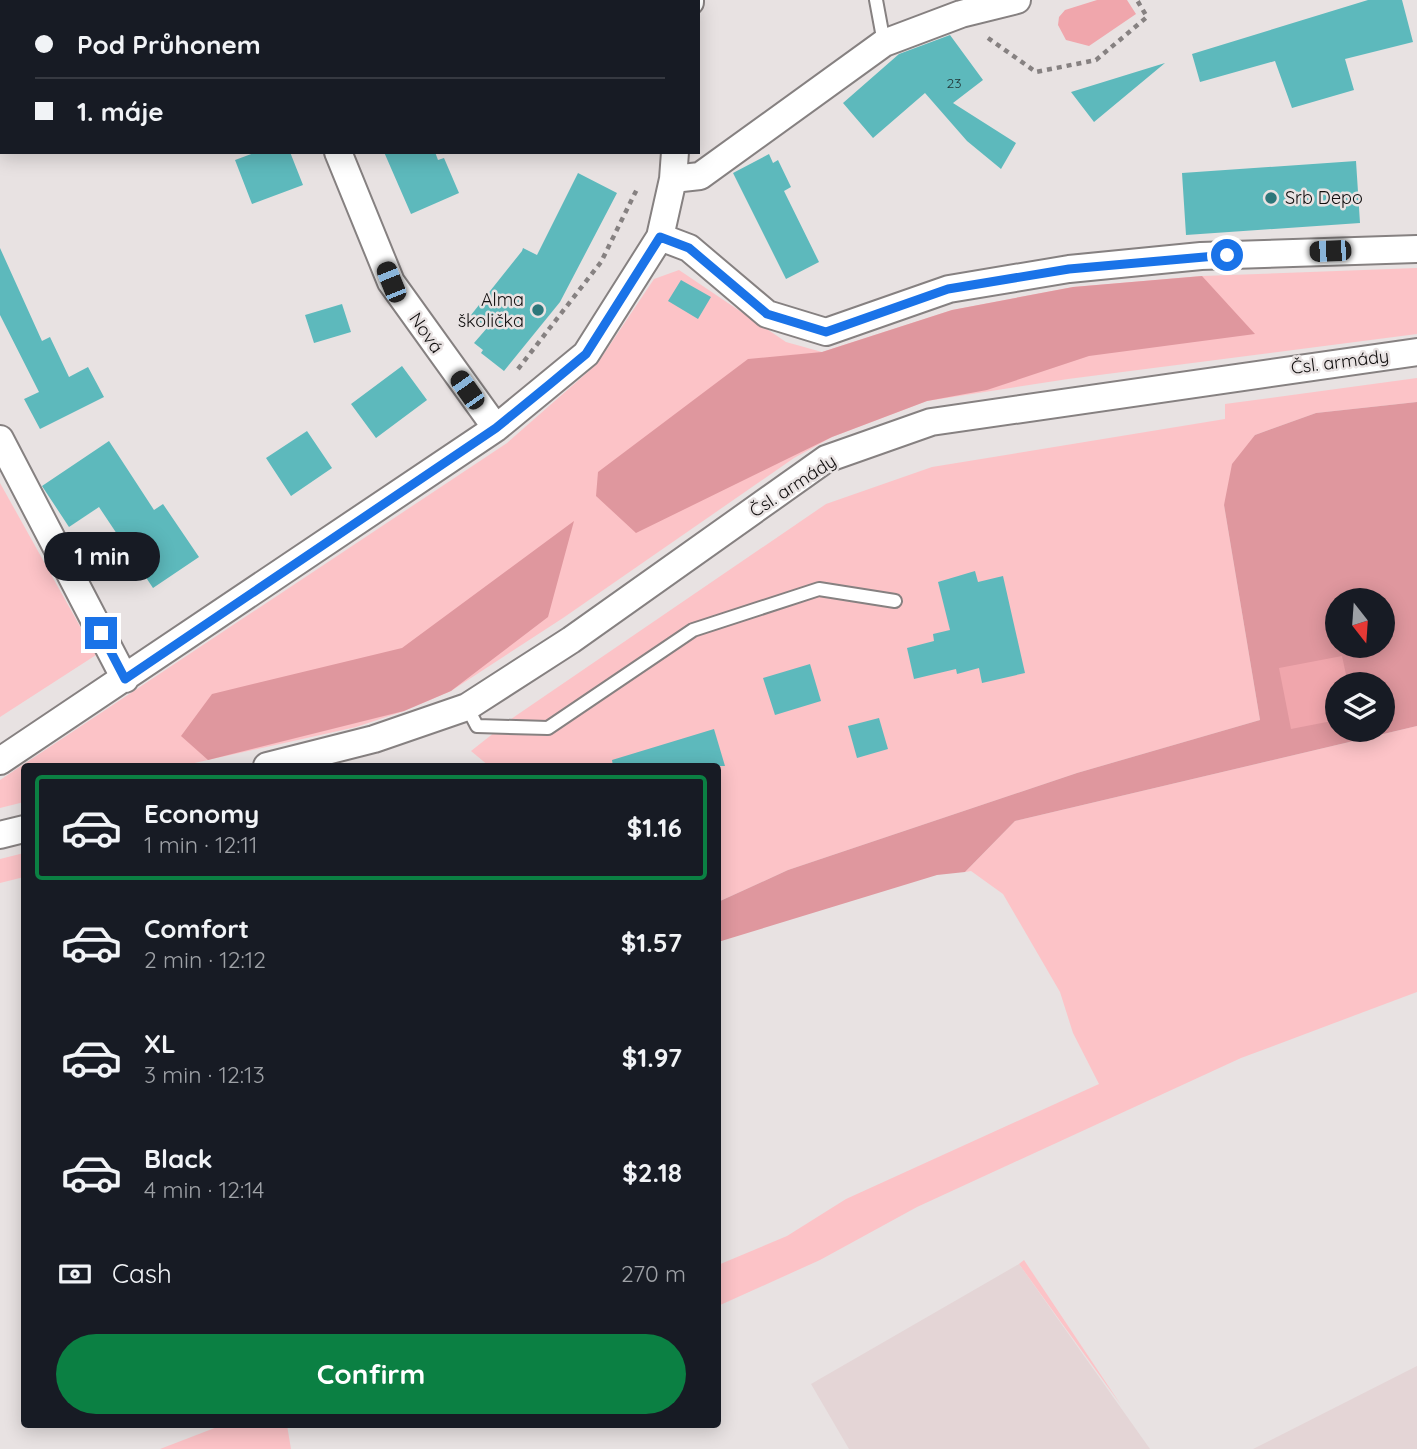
<!DOCTYPE html>
<html lang="en">
<head>
<meta charset="utf-8">
<style>
  :root { --surface:#171b24; --page:#242831; --text:#f1f3f6; --muted:#9ea1a6; --line:#363941; --accent:#0b8043 }
  body { margin:0; font-family:Quicksand,sans-serif; background:var(--page); color:var(--text); height:100vh; display:flex; flex-direction:column; font-size:26px; white-space:nowrap }
  * { box-sizing:border-box; margin:0 }
  p { font-size:23px; color:var(--muted) }
  .icon { flex:none; width:38px; height:38px; fill:none; stroke:currentColor; stroke-width:2; stroke-linecap:round; stroke-linejoin:round }
  .map { position:relative; flex:1; overflow:hidden }
  .drawer { position:absolute; left:21px; top:763px; width:700px; height:665px; display:flex; flex-direction:column; background:var(--surface); border-radius:7px; box-shadow:0 4px 18px #0003 }
  .drawer>* { flex:none }
  .hud { position:absolute; left:0px; top:0px; width:700px; height:154px; box-shadow:0 4px 18px #0003; display:grid; align-content:center; height:154px; padding:0 35px; background:var(--surface) }
  .needle { width:46px; rotate:163deg }
  .controls { position:absolute; left:1325px; top:588px; display:grid; gap:14px }
  .controls a { display:grid; place-items:center; width:70px; height:70px; border-radius:50%; background:var(--surface); box-shadow:0 4px 18px #0003; font-size:35px }
  .end { position:absolute; width:32px; height:32px; margin:-16px; border:9px solid #1a73e8; background:#fff; box-shadow:0 0 0 4px #fff }
  .from { border-radius:50% }
  .bubble { position:absolute; height:49px; border-radius:24px; background:var(--surface); box-shadow:0 4px 18px #0003; font-size:23px; font-weight:800; line-height:49px; text-align:center }
  .car { position:absolute; width:21px; height:42px; margin:-21px -10px; border-radius:9px; box-shadow:0 0 5px 2px #0007; background:linear-gradient(#222 24%,#8ab4d8 0 40%,#222 0 76%,#8ab4d8 0 86%,#222 0) }
  .hud b { display:flex; align-items:center; gap:24px; height:66px; font-size:26px }
  .hud b+b { border-top:2px solid var(--line) }
  .hud i { width:18px; height:18px; background:var(--text) }
  ul { padding:12px 0 0; list-style:none }
  li { display:flex; align-items:center; gap:21px; height:105px; margin:0 14px 10px; padding:0 21px; border:4px solid transparent; border-radius:7px }
  li div { flex:1 }
  li b { display:block; font-size:26px }
  li em { font-style:normal; font-weight:800 }
  li.active { border-color:var(--accent) }
  li>.icon { width:63px; height:63px; stroke-width:1.5 }
  .pay { display:flex; align-items:center; gap:18px; height:77px; padding:0 35px; font-size:26px }
  .pay p { margin-inline-start:auto }
  .primary-button { display:flex; gap:14px; margin-top:auto; padding:14px 35px }
  .primary-button a { flex:1; height:80px; border-radius:42px; background:var(--accent); color:#fff; font-size:28px; font-weight:800; line-height:80px; text-align:center }
  .map>svg:first-child { display:block }
  .built { fill:#e4d5d6 }
  .green { fill:#fcc3c7 }
  .forest { fill:#df979e; fill-rule:evenodd }
  .water { fill:#f0a6ac }
  .building { fill:#5db9bc }
  .lines { fill:none; stroke-linecap:round; stroke-linejoin:round }
  .service-casing { stroke:#868181; stroke-width:16 }
  .minor-casing { stroke:#868181; stroke-width:30 }
  .path { stroke:#868181; stroke-width:4.5; stroke-dasharray:5 5; stroke-linecap:butt }
  .service { stroke:#fff; stroke-width:12 }
  .minor { stroke:#fff; stroke-width:26 }
  .route { stroke:#1a73e8; stroke-width:9 }
  .poi-dot { fill:#2d777a; stroke:#e8e2e2; stroke-width:2.5 }
  .labels { text-anchor:middle; stroke-width:5; stroke-linejoin:round; paint-order:stroke }
  .number-label { font-size:14px; fill:#223839 }
  .poi-label { font-size:18px; fill:#0f0d0d; stroke:#e8e2e2; text-anchor:start }
  .street-label { font-size:18px; fill:#0f0d0d; stroke:#e8e2e2 }
</style>
</head>
<body>
<div class="map">
<svg width="1417" height="1449" viewBox="0 0 1417 1449">
  <rect width="100%" height="100%" fill="#e8e2e2"/>
  <path class="built" d="M1019,1264L1150,1449H849L811,1384Z
    M1417,1366V1449H1253Z"/>
  <path class="green" d="M1417,268V334L1068,379L927,401L832,437L794,458L563,618L451,691L404,711L356,727L181,766H24V802L0,808V780L507,443L597,364L654,279L679,270L786,342L822,352L952,310L1073,287L1202,276Z
    M1417,378V402L1316,413L1255,435L1224,505L1260,720L1077,773L788,870L718,902V766H489L471,751L514,717L826,504L932,467L1225,419V404Z
    M0,483L96,655L0,717Z
    M1417,726V992L1241,1058L917,1207L820,1260L718,1306V1265L787,1236L846,1199L1099,1084L1073,1033L1060,992L1003,894L971,871L965,872L1015,821Z
    M24,853V877L0,883V859Z
    M1024,1260L1121,1405L1019,1264Z
    M225,1424L287,1425L291,1449H160Z"/>
  <path class="forest" d="M1202,276L1255,334L1089,356L987,390L927,401L832,437L636,533L596,496L598,472L748,359L822,352L952,310L1073,287Z
    M1417,402V726L1015,821L965,872L937,875L718,942V902L788,870L1077,773L1260,720L1224,505L1232,464L1255,435L1316,413ZM1337,600H1382V646H1337ZM1337,684H1382V730H1337Z
    M574,521L548,617L451,691L404,711L208,760L181,736L212,694L402,648Z"/>
  <path class="water" d="M1097,0H1127L1136,14L1089,46L1066,40L1058,25L1059,17L1065,10Z
    M1342,656L1348,684H1337V720L1291,729L1279,668Z"/>
  <path class="building" d="M1368,0H1402L1413,42L1345,59L1354,90L1292,108L1275,61L1200,82L1192,54Z
    M950,35L983,80L953,103L1016,143L1001,169L967,141L925,93L873,138L843,103L899,54Z
    M1165,63L1094,122L1071,92Z
    M257,152H290L303,185L252,204L235,160Z
    M384,152H435L438,160L444,158L459,193L411,214Z
    M769,154L773,163L778,160L791,187L784,191L819,262L786,279L733,173Z
    M1356,161L1360,223L1186,235L1182,173Z
    M578,173L617,193L560,302L504,371L481,353L483,350L474,343L487,328L471,315L522,251L523,248L537,255Z
    M0,248L42,341L50,337L69,377L88,367L104,397L40,429L24,399L39,392L0,315Z
    M681,280L711,297L698,319L668,301Z
    M342,304L351,332L314,343L305,315Z
    M402,366L427,400L376,438L351,404Z
    M307,431L332,468L291,496L266,458Z
    M109,441L154,510L163,504L199,557L153,588L99,507L69,527L42,486Z
    M975,571L978,582L1003,576L1025,673L982,683L979,668L957,674L956,669L914,679L907,648L934,641L933,634L950,630L938,582Z
    M810,664L821,701L775,715L763,678Z
    M879,718L888,749L857,758L848,726Z
    M714,729L725,766H613L612,760Z"/>
  <g class="lines">
    <defs>
      <path id="service" d="M876,0L884,43
        M467,707L477,726L548,728L693,630L819,589L895,601"/>
      <path id="minor" d="M276,0V2
        M690,2V0
        M338,152L391,282L496,428
        M673,179L700,176L884,43L961,14L1017,0
        M660,237L689,248L767,314L826,332L949,289L1069,269L1201,256L1417,249
        M0,439L125,679
        M0,761L496,428L586,354L660,237L673,179L675,152
        M267,766L374,739L467,707L571,640L826,459L931,422L1417,352
        M0,835L24,829"/>
    </defs>
    <use href="#service" class="service-casing"/>
    <use href="#minor" class="minor-casing"/>
    <path class="path" d="M988,38L1036,72L1096,60L1147,17L1137,0
      M518,369L601,262L638,187"/>
    <use href="#service" class="service"/>
    <use href="#minor" class="minor"/>
  </g>
  <g class="lines">
    <path class="route" d="M101,633L125,679L496,428L550,384L586,354L660,237L689,248L767,314L826,332L948,289L1069,269L1227,255"/>
  </g>
  <g class="poi-dot">
    <circle cx="1271" cy="198" r="7"/>
    <circle cx="538" cy="310" r="7"/>
  </g>
  <g class="labels">
    <g class="number-label">
      <text x="954" y="88">23</text>
    </g>
    <g class="poi-label">
      <text x="1285" y="204">Srb Depo</text>
      <text x="524" y="306" text-anchor="end">Alma<tspan x="524" dy="21">školička</tspan></text>
    </g>
    <g class="street-label">
      <text transform="translate(426 333) rotate(55)" y="6">Nová</text>
      <text transform="translate(1340 362) rotate(-7)" y="6">Čsl. armády</text>
      <text transform="translate(793 486) rotate(-33)" y="6">Čsl. armády</text>
    </g>
  </g>
</svg>
<div class="controls">
<a><svg class="needle" viewBox="-14 -14 28 28"><path d="M0-13l5 13h-10z" fill="#e53935"/><path d="M0 13l5-13h-10z" fill="#9ea1a6"/></svg></a>
<a><svg class="icon" aria-label="layers" viewBox="0 0 24 24"><path d="M12 4l9 5-9 5-9-5zM3 14l9 5 9-5"/></svg></a>
</div>
<i class="end from" style="left:1227px;top:255px"></i>
<i class="end" style="left:101px;top:633px"></i>
<div class="bubble" style="left:44px;top:532px;width:116px">1 min</div>
<i class="car" style="left:1330px;top:251px;rotate:268deg"></i>
<i class="car" style="left:391px;top:282px;rotate:338deg"></i>
<i class="car" style="left:467px;top:390px;rotate:325deg"></i>
<div class="hud">
<b><i class="from"></i>Pod Průhonem</b>
<b><i></i>1. máje</b>
</div>
<section class="drawer">
<ul>
<li class="active"><svg class="icon" aria-label="car" viewBox="0 0 24 24"><path d="M5 17H2v-5l4-1 3-4h7l3 4 3 1v5h-3M9 17h6M6 11h13"/><circle cx="7" cy="17" r="2"/><circle cx="17" cy="17" r="2"/></svg><div><b>Economy</b><p>1 min · 12:11</p></div><em>$1.16</em></li>
<li><svg class="icon" aria-label="car" viewBox="0 0 24 24"><path d="M5 17H2v-5l4-1 3-4h7l3 4 3 1v5h-3M9 17h6M6 11h13"/><circle cx="7" cy="17" r="2"/><circle cx="17" cy="17" r="2"/></svg><div><b>Comfort</b><p>2 min · 12:12</p></div><em>$1.57</em></li>
<li><svg class="icon" aria-label="car" viewBox="0 0 24 24"><path d="M5 17H2v-5l4-1 3-4h7l3 4 3 1v5h-3M9 17h6M6 11h13"/><circle cx="7" cy="17" r="2"/><circle cx="17" cy="17" r="2"/></svg><div><b>XL</b><p>3 min · 12:13</p></div><em>$1.97</em></li>
<li><svg class="icon" aria-label="car" viewBox="0 0 24 24"><path d="M5 17H2v-5l4-1 3-4h7l3 4 3 1v5h-3M9 17h6M6 11h13"/><circle cx="7" cy="17" r="2"/><circle cx="17" cy="17" r="2"/></svg><div><b>Black</b><p>4 min · 12:14</p></div><em>$2.18</em></li>
</ul>
<div class="pay"><svg class="icon" aria-label="cash" viewBox="0 0 24 24"><path d="M3 7h18v10H3z"/><circle cx="12" cy="12" r="2"/></svg>Cash<p>270 m</p></div>
<div class="primary-button"><a>Confirm</a></div>
</section>
</div>
</body>
</html>
